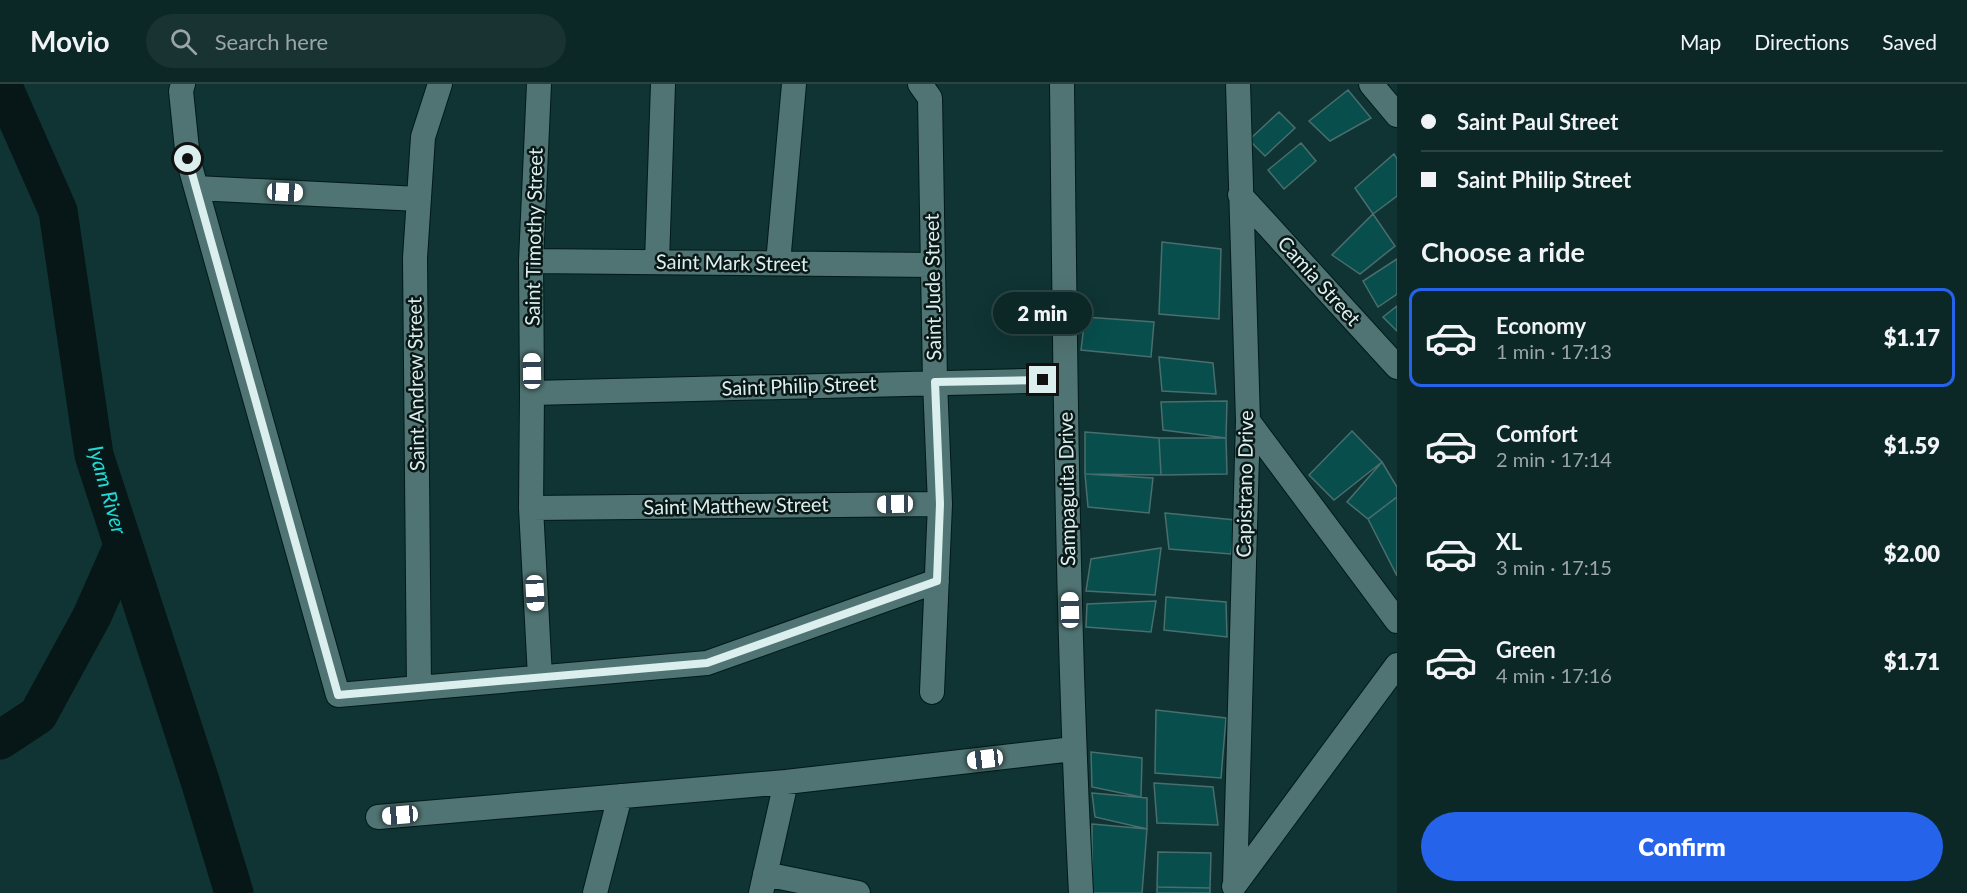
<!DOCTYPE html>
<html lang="en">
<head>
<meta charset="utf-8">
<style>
  :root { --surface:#0b2726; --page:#193332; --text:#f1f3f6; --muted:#9aa5a7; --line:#2b4443; --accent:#2563eb }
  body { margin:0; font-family:Lato,sans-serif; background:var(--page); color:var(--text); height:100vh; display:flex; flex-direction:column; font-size:22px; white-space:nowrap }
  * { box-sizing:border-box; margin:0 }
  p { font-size:20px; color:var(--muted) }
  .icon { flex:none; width:33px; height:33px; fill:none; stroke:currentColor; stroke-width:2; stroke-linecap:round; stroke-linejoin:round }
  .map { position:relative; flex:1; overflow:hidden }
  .panel { display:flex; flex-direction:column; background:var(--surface); width:570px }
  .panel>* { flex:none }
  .guide { display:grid; align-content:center; height:132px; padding:0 24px; background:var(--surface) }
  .end { position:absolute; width:27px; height:27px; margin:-14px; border:8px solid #dbefee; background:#111; box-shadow:0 0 0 3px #111 }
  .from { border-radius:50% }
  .bubble { position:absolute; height:42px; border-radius:21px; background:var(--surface); box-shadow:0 6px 24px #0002,0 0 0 2px var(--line); font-size:20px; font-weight:800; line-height:42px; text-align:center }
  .car { position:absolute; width:18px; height:36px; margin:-18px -9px; border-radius:8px; box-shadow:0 0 4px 2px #0007; background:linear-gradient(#fff 24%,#345 0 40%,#fff 0 76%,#345 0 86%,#fff 0) }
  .guide b { display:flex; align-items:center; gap:21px; height:57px; font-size:22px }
  .guide b+b { border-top:2px solid var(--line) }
  .guide i { width:15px; height:15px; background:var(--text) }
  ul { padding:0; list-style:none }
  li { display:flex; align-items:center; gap:18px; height:99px; margin:0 12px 9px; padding:0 12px; border:3px solid transparent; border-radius:12px }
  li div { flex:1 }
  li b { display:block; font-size:22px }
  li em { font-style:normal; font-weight:800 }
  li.on { border-color:var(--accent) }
  li>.icon { width:54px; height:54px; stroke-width:1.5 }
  h2 { padding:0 24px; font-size:27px; line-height:72px }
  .cta { display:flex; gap:12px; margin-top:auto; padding:12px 24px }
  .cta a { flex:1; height:69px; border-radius:36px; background:var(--accent); color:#fff; font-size:24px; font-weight:800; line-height:69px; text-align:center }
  header { display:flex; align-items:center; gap:36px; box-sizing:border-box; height:84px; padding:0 30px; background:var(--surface); border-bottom:2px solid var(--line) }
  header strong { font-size:28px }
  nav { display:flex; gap:33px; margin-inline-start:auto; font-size:21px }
  .search { width:420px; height:54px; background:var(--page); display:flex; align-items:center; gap:15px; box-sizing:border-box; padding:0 21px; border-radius:33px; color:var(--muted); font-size:22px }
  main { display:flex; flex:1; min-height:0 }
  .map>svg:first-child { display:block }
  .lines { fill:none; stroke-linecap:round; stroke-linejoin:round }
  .river { stroke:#071616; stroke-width:39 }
  .building { fill:#074e4d; stroke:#4a6e6d; stroke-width:1.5 }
  .minor-casing { stroke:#011a1a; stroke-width:26 }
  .minor { stroke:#507473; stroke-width:24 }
  .route { stroke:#dbefee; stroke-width:8 }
  .labels { text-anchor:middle; stroke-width:5; stroke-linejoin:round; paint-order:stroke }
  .street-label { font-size:20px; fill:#dbefee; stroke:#0a1918 }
  .water-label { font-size:21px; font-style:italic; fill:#1ddcd9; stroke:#0a1918 }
</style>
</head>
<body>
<header>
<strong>Movio</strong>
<div class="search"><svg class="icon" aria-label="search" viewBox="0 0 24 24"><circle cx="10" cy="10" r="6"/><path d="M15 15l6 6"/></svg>Search here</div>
<nav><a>Map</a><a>Directions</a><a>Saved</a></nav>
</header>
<main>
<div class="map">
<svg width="1397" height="809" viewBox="0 0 1397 809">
  <rect width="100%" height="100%" fill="#0f3433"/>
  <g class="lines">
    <path class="river" d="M2,0L58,127L94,371L201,700L234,809
      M0,656L38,631L92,532L123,462"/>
  </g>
  <path class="building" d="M1348,6L1371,34L1330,57L1309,37Z
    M1279,28L1295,44L1265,72L1249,56Z
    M1301,59L1316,77L1284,105L1268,86Z
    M1394,70L1397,75V112L1373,130L1355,104Z
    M1373,130L1395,162L1360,190L1332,171Z
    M1162,158L1221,165L1219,235L1159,230Z
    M1397,175V210L1378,223L1363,197Z
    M1397,222V247L1383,233Z
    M1085,233L1154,238L1151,273L1081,266Z
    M1159,273L1213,279L1216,310L1162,307Z
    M1227,317L1226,354L1163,346L1161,318Z
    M1352,347L1382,378L1334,416L1309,391Z
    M1085,348L1159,354L1161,391L1085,390Z
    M1159,354H1226L1227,390L1161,391Z
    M1382,378L1397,403V413L1368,435L1347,418Z
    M1085,390L1153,394L1149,429L1088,423Z
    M1397,413V492L1368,435Z
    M1165,429L1235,436L1231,470L1169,465Z
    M1161,464L1155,511L1086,507L1091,475Z
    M1166,513L1226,518L1227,553L1164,546Z
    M1156,517L1151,548L1086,543L1087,520Z
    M1156,626L1226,634L1221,694L1155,689Z
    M1091,668L1142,674L1141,713L1092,703Z
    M1154,699L1213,703L1218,741L1157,739Z
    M1092,709L1147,714V745L1095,733Z
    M1092,740L1147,745L1142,809H1092Z
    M1158,768L1211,769L1210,804L1157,803Z
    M1157,803L1210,804V809H1157Z"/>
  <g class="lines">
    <defs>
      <path id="minor" d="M183,0L181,7L188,75L338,611L707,579L937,497
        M539,0L531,177L532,309L531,424L540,593
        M920,0L930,14L935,298L940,420L932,608
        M1062,0C1065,270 1067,540 1081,809
        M1371,0L1397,31
        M196,104L419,115
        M1240,111L1397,283
        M531,177L933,181
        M657,178L663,0
        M778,179L794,0
        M532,309L1065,296
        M1248,337L1397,537
        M531,424L940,420
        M419,604L415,174L423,53L440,0
        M378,733L786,698L1073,665
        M765,790L858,809
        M1235,800L1248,337L1238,0
        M1234,802L1397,581
        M595,809L620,712
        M761,809L786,698"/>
    </defs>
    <use href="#minor" class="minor-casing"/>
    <use href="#minor" class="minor"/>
  </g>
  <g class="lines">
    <path class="route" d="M188,75L338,611L707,579L937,497L940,420L935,298L1043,296"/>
  </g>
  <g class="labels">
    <g class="street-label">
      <text transform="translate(534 153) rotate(-89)" y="7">Saint Timothy Street</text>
      <text transform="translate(732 179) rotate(1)" y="7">Saint Mark Street</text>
      <text transform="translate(1319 197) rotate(48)" y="7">Camia Street</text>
      <text transform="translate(933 203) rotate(-91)" y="7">Saint Jude Street</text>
      <text transform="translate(416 300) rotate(-91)" y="7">Saint Andrew Street</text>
      <text transform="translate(799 302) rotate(-2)" y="7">Saint Philip Street</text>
      <text transform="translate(1245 400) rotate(-89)" y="7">Capistrano Drive</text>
      <text transform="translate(1067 405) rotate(-91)" y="7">Sampaguita Drive</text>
      <text transform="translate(736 422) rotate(-1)" y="7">Saint Matthew Street</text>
    </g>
    <g class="water-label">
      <text transform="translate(107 406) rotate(74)" y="7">Iyam River</text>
    </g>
  </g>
</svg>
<i class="end from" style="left:188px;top:75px"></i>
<i class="end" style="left:1043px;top:296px"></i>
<div class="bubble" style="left:993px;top:208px;width:99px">2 min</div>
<i class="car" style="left:285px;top:108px;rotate:93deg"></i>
<i class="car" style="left:532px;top:287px;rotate:359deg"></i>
<i class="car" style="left:895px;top:420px;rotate:269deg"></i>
<i class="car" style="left:535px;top:509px;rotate:177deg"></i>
<i class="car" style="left:1070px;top:526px;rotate:359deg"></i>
<i class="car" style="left:985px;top:675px;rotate:263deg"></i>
<i class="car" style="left:400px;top:731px;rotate:265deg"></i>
</div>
<section class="panel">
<div class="guide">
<b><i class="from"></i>Saint Paul Street</b>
<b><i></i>Saint Philip Street</b>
</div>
<h2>Choose a ride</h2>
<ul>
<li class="on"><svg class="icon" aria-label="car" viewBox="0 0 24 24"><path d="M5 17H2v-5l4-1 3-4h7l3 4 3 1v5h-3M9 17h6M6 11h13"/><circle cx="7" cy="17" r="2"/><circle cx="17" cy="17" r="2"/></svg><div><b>Economy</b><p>1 min · 17:13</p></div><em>$1.17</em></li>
<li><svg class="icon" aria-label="car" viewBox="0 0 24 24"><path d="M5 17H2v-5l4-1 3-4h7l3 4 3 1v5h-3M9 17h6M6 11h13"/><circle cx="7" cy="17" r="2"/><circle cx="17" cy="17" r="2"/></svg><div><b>Comfort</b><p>2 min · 17:14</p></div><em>$1.59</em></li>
<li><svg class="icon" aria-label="car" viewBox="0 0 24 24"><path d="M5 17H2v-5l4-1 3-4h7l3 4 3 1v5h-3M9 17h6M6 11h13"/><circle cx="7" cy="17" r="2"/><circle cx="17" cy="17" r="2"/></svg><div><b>XL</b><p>3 min · 17:15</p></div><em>$2.00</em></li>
<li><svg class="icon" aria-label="car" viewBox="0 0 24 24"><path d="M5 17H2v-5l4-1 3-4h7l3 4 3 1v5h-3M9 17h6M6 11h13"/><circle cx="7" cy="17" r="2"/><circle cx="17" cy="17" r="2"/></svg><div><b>Green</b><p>4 min · 17:16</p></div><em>$1.71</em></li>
</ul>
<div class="cta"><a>Confirm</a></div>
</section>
</main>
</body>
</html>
